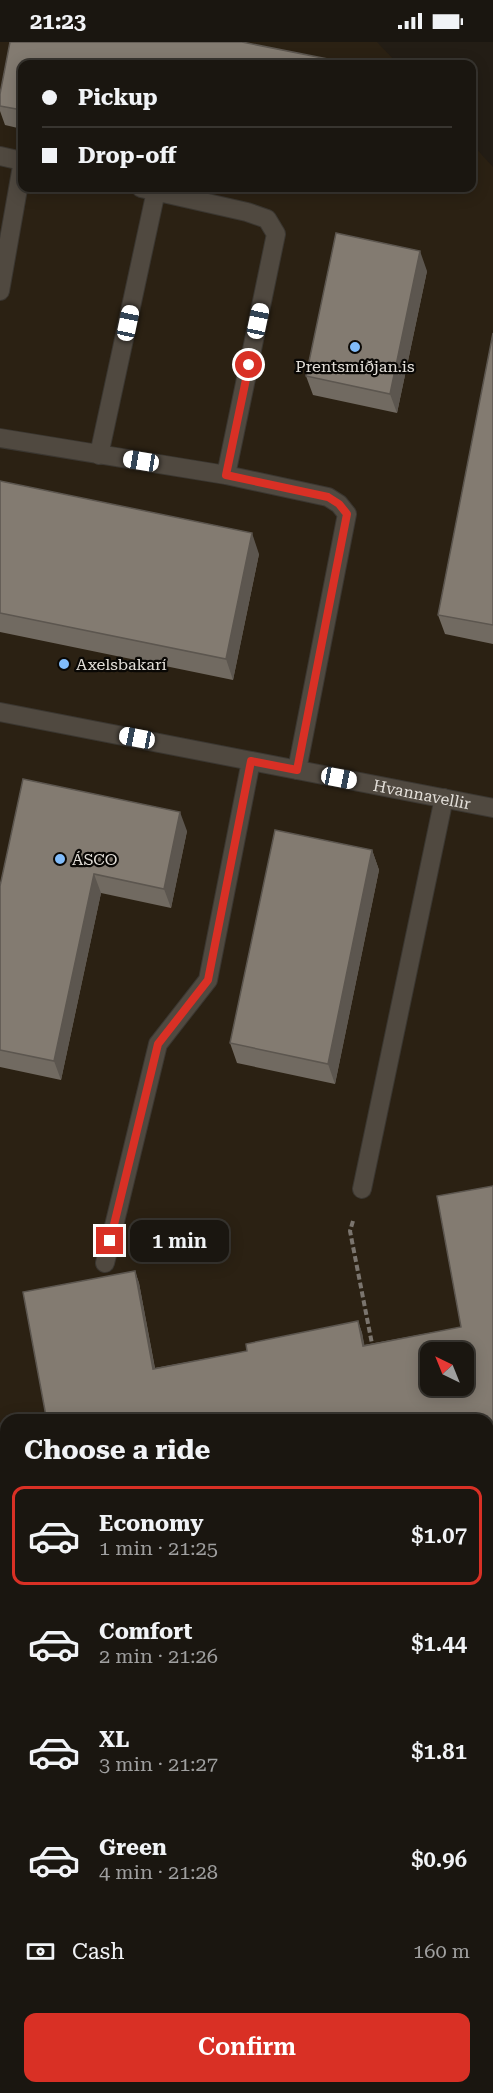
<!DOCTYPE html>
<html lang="en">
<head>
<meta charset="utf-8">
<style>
  :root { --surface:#1a1610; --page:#231f19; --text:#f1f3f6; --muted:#9f9f9f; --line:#383530; --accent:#d93025 }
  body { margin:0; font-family:"Roboto Serif",serif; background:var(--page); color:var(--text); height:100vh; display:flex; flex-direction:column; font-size:22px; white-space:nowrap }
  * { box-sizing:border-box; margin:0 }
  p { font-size:20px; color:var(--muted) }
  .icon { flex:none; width:33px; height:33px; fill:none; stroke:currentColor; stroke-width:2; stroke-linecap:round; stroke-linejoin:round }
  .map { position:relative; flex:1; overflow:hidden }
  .panel { position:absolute; left:0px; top:1372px; width:494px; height:680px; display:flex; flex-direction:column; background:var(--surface); border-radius:18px 18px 0 0; box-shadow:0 3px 15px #0003,0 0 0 2px var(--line) }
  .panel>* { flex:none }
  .hud { position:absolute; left:18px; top:18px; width:458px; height:132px; border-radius:12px; box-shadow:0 3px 15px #0003,0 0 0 2px var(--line); display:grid; align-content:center; height:132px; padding:0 24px; background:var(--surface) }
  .needle { width:39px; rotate:317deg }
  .fabs { position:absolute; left:420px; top:1300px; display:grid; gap:12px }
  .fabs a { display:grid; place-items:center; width:54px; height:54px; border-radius:12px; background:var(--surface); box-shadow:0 3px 15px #0003,0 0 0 2px var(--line); font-size:30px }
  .end { position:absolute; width:27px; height:27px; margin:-14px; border:8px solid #d93025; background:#fff; box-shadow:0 0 0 3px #fff }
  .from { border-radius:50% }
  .bubble { position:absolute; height:42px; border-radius:12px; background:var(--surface); box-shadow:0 3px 15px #0003,0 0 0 2px var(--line); font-size:20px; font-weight:600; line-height:42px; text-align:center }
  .car { position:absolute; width:18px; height:36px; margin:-18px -9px; border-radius:8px; box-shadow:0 0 4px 2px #0007; background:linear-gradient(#fff 24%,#345 0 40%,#fff 0 76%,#345 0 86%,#fff 0) }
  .hud b { display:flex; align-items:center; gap:21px; height:57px; font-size:22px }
  .hud b+b { border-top:2px solid var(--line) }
  .hud i { width:15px; height:15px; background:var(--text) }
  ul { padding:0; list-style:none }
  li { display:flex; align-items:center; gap:18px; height:99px; margin:0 12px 9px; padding:0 12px; border:3px solid transparent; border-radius:12px }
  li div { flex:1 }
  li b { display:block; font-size:22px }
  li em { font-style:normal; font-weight:600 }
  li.active { border-color:var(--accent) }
  li>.icon { width:54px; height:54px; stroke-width:1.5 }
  h2 { padding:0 24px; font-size:27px; line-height:72px }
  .pay { display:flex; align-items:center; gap:15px; height:66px; padding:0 24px; font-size:22px }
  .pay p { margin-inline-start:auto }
  .action { display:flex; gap:12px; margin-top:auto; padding:12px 24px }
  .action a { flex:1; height:69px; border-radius:12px; background:var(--accent); color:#fff; font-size:24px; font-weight:600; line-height:69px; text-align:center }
  .status { display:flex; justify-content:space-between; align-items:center; height:42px; padding:0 30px; background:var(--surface); direction:ltr }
  .status svg { height:16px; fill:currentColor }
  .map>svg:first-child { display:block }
  .built { fill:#2b2113; fill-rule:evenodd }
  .green { fill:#33482b }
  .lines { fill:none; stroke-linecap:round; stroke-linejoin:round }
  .lane-casing { stroke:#3b3731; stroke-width:20 }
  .street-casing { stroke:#3b3731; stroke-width:20 }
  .secondary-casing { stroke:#3b3731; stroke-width:20 }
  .highway-casing { stroke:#3b3731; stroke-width:20 }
  .path { stroke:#7b756e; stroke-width:4; stroke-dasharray:6 3; stroke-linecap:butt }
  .lane { stroke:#504940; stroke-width:18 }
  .street { stroke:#504940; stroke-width:18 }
  .secondary { stroke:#504940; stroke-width:18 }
  .highway { stroke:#bb8f3a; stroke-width:18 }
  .wall { fill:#716a61 }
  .shaded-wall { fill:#5c564f }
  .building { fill:#837b71; stroke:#5c564f; stroke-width:1.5; fill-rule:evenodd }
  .route { stroke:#d93025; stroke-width:8 }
  .poi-dot { fill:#81bcfa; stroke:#0a0805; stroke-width:2 }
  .labels { text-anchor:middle; stroke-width:4.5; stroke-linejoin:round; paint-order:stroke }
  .poi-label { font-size:16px; fill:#e3dfd9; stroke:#0a0805; text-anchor:start }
  .street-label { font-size:16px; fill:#e3dfd9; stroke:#0a0805 }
</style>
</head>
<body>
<div class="status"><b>21:23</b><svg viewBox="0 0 49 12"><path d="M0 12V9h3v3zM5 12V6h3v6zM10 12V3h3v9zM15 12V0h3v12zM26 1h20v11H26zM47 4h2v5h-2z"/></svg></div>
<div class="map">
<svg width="493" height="2051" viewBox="0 0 493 2051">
  <rect width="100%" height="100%" fill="#231d15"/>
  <path class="built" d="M0,0H377L398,22H22V146H471V101L493,125V1492L488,1493V1378H6V1583L0,1584ZM430,1311H464V1344H430Z
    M6,1776V2046H335L336,2051H0V1777Z"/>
  <path class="green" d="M493,1646V2051H457L456,2046H488V1650Z"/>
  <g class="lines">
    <defs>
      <path id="lane" d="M0,114L22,119
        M141,146L247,170L267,177L276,192L226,433
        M0,249L22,124
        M0,396L226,433L328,455L339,462L347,472L297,728
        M99,413L156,149
        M362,1147L444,756
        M105,1221L158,1002L208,938L251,719
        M488,1435L493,1434
        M0,1515L6,1514"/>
      <g id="street">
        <path id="s1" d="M0,670L493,766"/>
      </g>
      <path id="secondary" d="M386,2046L387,2051
        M437,2046V2051"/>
      <path id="highway" d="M488,1517L493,1516
        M488,1601L493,1600
        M0,1608L6,1606
        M488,1634L493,1630
        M0,1691L6,1690
        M0,1718H6"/>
    </defs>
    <use href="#lane" class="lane-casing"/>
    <use href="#street" class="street-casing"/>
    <use href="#secondary" class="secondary-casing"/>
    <use href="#highway" class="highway-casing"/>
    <path class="path" d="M353,1179L350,1189L373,1307
      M488,1701L493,1695
      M488,1900L493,1905"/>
    <use href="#lane" class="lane"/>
    <use href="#street" class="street"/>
    <use href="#secondary" class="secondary"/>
    <use href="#highway" class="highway"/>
  </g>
  <path class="wall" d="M22,22V87L5,83L0,69V52Z
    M318,146H344L343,151Z
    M427,229L397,371L313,353L306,334Z
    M493,291V602L445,592L438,573Z
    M0,439L259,512L233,638L0,590Z
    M187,789L171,866L101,851L61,1038L0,1025V844Z
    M372,808L379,828L335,1042L237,1021L230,1001Z
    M493,1144V1414L488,1415V1378L46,1374L135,1229L139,1241L155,1326L247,1309L358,1279L362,1291L364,1303L461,1285Z
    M6,1381V1483L0,1484V1382Z"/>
  <path class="shaded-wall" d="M420,209L427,229L397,371L390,352Z
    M252,491L259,512L233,638L226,617Z
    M180,770L187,789L171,866L164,847Z
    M372,808L379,828L335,1042L328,1022Z
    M94,832L101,851L61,1038L54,1019Z
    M135,1229L139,1241L157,1338L153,1327Z
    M358,1279L362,1291L367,1315L363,1304Z"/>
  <path class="building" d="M10,0H242L353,22H22V68L0,64V52Z
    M336,191L420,209L390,352L306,334Z
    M493,291V583L438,573Z
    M0,439L252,491L226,617L0,571Z
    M23,737L180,770L164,847L94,832L54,1019L0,1008V844Z
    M275,788L372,808L328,1022L230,1001Z
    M493,1144V1402L488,1403V1378H22L46,1374L23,1250L135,1229L153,1327L247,1309L246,1302L358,1279L363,1304L461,1285L437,1154ZM430,1311H464V1344H430Z
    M6,1381V1471L0,1472V1382Z"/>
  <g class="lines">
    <path class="route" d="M110,1199L158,1002L208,938L251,719L297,728L347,472L339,462L328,455L226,433L249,323"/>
  </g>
  <g class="poi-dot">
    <circle cx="355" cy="305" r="6"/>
    <circle cx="64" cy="622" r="6"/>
    <circle cx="60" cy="817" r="6"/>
  </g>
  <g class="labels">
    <g class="poi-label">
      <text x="355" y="330" text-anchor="middle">Prentsmiðjan.is</text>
      <text x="76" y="628">Axelsbakarí</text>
      <text x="72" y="823">ÁSCO</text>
    </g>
    <g class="street-label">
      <text dy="6" stroke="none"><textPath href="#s1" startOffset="430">Hvannavellir</textPath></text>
    </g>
  </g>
</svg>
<div class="fabs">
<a><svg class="needle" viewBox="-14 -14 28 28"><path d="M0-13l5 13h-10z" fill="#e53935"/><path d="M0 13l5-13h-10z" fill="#9f9f9f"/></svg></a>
</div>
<i class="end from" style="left:249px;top:323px"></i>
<i class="end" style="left:110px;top:1199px"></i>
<div class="bubble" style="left:130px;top:1178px;width:99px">1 min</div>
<i class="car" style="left:258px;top:279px;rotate:12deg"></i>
<i class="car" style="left:128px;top:281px;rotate:12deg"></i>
<i class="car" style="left:141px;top:419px;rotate:279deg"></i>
<i class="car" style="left:137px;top:696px;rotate:281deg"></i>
<i class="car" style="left:339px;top:736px;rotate:101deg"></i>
<div class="hud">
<b><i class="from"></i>Pickup</b>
<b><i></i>Drop-off</b>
</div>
<section class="panel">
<h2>Choose a ride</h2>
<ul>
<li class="active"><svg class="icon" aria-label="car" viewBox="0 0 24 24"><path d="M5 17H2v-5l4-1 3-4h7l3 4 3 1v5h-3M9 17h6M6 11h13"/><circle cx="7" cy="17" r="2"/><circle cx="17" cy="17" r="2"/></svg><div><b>Economy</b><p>1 min · 21:25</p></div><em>$1.07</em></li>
<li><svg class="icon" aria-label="car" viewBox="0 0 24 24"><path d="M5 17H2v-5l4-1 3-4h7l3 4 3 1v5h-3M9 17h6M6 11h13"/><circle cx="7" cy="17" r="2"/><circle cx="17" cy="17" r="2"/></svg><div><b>Comfort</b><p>2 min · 21:26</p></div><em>$1.44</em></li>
<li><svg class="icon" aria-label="car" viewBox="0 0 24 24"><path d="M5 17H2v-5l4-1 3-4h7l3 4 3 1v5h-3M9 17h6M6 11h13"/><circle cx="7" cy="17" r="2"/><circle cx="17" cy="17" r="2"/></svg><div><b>XL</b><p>3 min · 21:27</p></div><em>$1.81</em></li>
<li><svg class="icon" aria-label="car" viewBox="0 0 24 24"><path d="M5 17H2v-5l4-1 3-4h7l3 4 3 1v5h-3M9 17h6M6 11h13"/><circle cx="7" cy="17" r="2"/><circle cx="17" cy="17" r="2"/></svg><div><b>Green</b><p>4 min · 21:28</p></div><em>$0.96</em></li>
</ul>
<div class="pay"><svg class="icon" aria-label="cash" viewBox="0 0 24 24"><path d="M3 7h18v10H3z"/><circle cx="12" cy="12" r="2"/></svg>Cash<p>160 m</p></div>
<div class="action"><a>Confirm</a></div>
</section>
</div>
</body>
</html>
